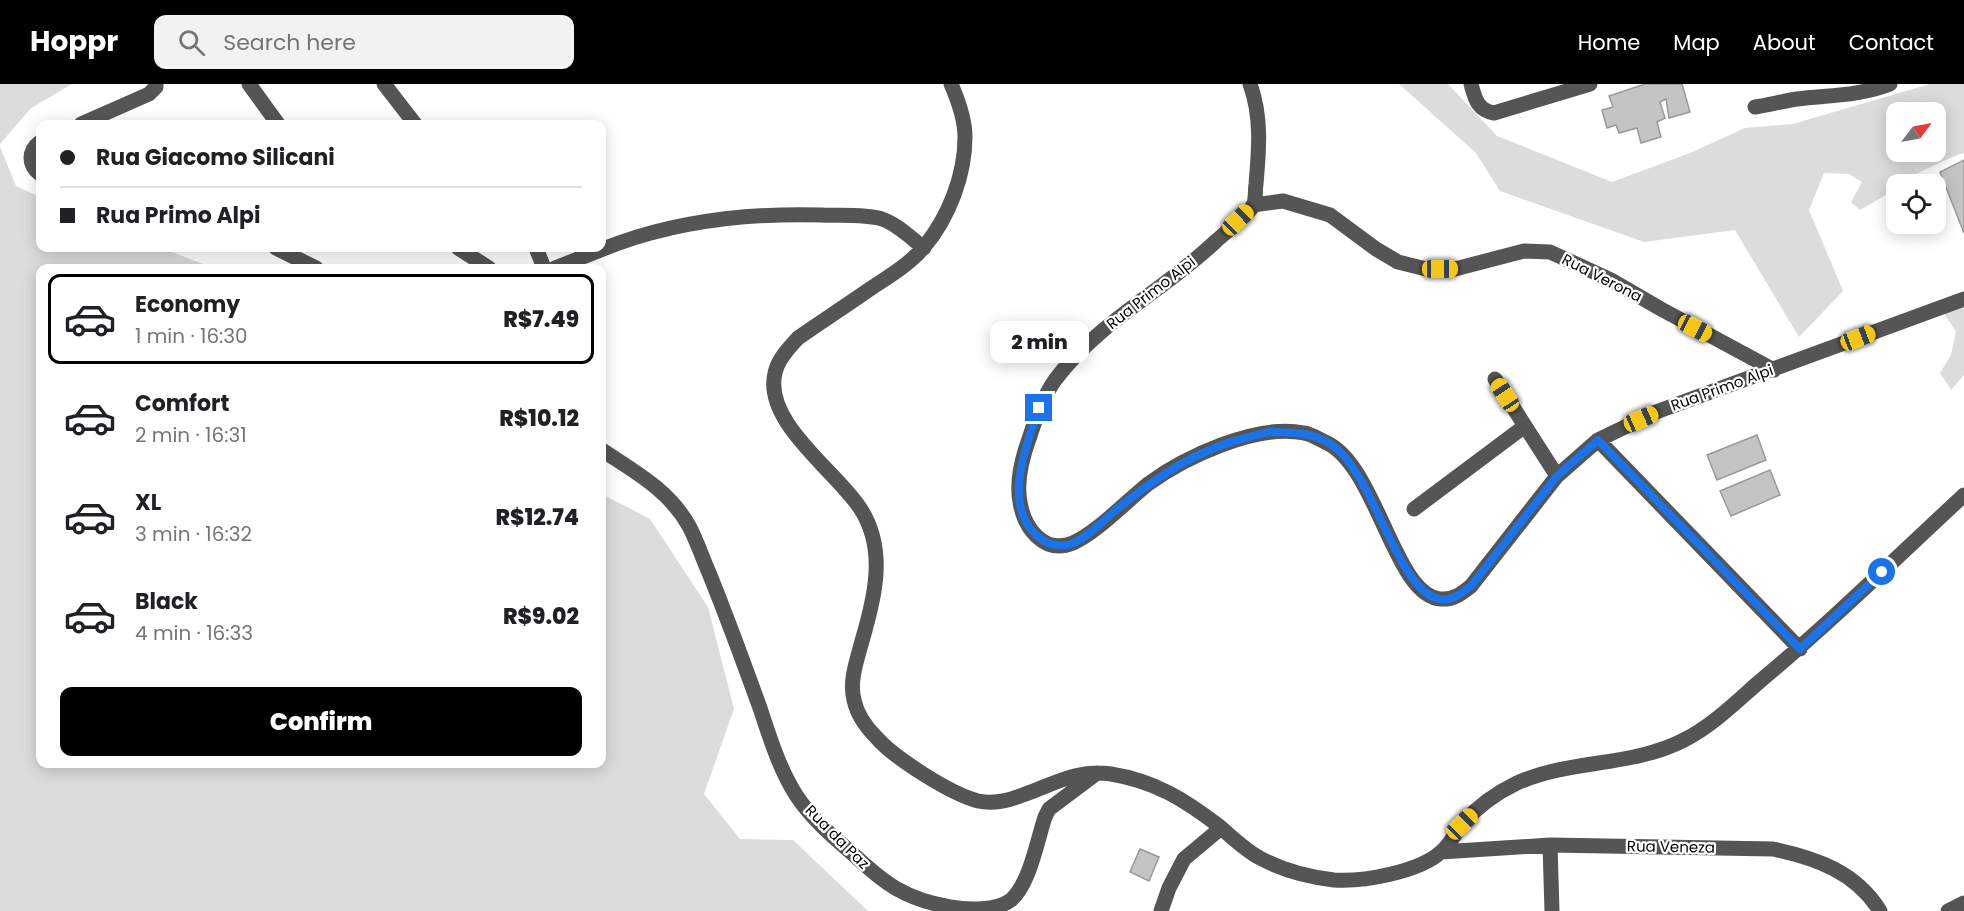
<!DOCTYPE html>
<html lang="en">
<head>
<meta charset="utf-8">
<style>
  :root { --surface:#fff; --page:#f2f2f2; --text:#202124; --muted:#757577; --line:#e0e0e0; --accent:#000 }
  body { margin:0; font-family:Poppins,sans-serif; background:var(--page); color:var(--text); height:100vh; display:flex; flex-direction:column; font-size:22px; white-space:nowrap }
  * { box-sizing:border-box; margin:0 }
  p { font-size:20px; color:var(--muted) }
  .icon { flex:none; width:33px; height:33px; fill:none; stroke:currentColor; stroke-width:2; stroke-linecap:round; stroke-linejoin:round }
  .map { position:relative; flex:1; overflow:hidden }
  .sheet { position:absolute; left:36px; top:180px; width:570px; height:504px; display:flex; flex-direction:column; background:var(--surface); border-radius:12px; box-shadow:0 3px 15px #0003 }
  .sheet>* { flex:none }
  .banner { position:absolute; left:36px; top:36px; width:570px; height:132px; border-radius:12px; box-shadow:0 3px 15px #0003; display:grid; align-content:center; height:132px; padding:0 24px; background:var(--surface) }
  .needle { width:39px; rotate:58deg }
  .tools { position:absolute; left:1886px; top:18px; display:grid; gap:12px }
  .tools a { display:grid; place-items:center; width:60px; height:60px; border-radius:12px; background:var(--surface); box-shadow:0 3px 15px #0003; font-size:30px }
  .end { position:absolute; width:27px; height:27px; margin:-14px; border:8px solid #1a73e8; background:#fff; box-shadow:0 0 0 3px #fff }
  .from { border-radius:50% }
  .bubble { position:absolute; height:42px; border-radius:12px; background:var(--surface); box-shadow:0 3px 15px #0003; font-size:20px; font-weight:800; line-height:42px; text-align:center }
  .car { position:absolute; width:18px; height:36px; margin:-18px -9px; border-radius:8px; box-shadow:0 0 4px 2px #0007; background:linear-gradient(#f5c518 24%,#345 0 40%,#f5c518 0 76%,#345 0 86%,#f5c518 0) }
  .banner b { display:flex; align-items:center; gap:21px; height:57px; font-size:22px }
  .banner b+b { border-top:2px solid var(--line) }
  .banner i { width:15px; height:15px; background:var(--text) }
  ul { padding:10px 0 0; list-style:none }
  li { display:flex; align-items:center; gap:18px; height:90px; margin:0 12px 9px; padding:0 12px; border:3px solid transparent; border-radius:12px }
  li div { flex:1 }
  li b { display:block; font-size:22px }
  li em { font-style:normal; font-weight:800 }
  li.current { border-color:var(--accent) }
  li>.icon { width:54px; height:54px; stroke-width:1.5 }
  .action { display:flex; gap:12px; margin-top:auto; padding:12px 24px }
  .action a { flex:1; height:69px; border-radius:12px; background:var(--accent); color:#fff; font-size:24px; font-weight:800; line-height:69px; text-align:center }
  header { display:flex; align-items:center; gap:36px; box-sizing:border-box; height:84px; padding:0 30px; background:var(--accent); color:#fff }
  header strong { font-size:28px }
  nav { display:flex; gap:33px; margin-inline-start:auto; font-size:21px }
  .search { width:420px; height:54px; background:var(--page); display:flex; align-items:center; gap:15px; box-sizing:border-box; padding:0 21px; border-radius:12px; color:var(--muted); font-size:22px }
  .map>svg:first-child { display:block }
  .green { fill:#dcdcdc; fill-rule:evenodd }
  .building { fill:#c4c4c4; stroke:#999; stroke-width:1.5 }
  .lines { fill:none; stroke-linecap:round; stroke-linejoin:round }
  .minor { stroke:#555; stroke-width:15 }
  .route { stroke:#1a73e8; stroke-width:8 }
  .labels { text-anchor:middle; stroke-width:4.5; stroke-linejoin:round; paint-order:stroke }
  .street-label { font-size:15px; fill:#000; stroke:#fff }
</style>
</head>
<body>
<header>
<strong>Hoppr</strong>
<div class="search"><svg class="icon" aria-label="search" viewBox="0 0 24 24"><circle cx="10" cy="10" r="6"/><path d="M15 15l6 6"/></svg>Search here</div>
<nav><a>Home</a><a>Map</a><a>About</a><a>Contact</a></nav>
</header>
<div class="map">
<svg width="1964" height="827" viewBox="0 0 1964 827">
  <rect width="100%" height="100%" fill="#fff"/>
  <path class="green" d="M0,0H72L31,24L0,60Z
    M1399,0H1448L1497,52L1612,98L1690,69L1745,44L1793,40L1930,0H1964V69C1948,74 1933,82 1918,89C1910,93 1905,100 1896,100V105L1893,107L1860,126L1851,118L1862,98L1849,90L1824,89L1809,126L1843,207L1799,253L1735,146L1644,158L1500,107L1476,69ZM1935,28V68H1896V28Z
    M0,63L16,102L40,113V164H162L213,184H40V680H602V410L650,435L708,523L734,625L704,710L740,755L793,756L868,827H0Z
    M1964,222V291L1951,306L1940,289L1951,271L1956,247L1944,230Z"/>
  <path class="building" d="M1645,0H1682L1690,28L1669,34L1666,15L1660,18L1665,34L1657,38L1661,53L1641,59L1637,44L1619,49L1616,41L1607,44L1602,26L1613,23L1609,12Z
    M1964,76V149L1940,88Z
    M1757,351L1766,376L1717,396L1707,371Z
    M1770,386L1780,411L1731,432L1720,407Z
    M1140,765L1159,773L1149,797L1130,788Z"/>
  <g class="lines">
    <path class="minor" d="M249,0L278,40
      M384,0L415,40
      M951,0C958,16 965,35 965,53C965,91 949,133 924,163C909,181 886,194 867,207C844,223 821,238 798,254C789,264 778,275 775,289C763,338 836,387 860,424C887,465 875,513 862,557C857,576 849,597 854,616C857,630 866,643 876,653C894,674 951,710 978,717C992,720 1007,717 1020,712C1053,701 1075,685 1111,690C1155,697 1185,716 1219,742C1232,753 1245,766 1260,774C1282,786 1309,793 1334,796C1363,798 1419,788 1441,768C1450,761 1455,749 1462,740C1477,723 1496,709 1517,699C1570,675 1632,683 1684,656C1712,642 1736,618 1759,598C1830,539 1896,474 1964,411
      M1250,0C1262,33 1259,66 1256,100C1255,106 1256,117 1253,122C1247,131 1225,149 1216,157C1165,206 1098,238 1055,296C1043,313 1036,333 1030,352C1023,371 1016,398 1020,418C1024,443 1043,471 1073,459C1096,449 1127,417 1148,400C1185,373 1257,339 1304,349C1311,350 1319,355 1325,358C1377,380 1394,513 1441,515C1454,516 1462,509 1471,502L1557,392L1598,356L1656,328L1964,215
      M1471,0C1475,14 1477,26 1494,29L1590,0
      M1755,23C1769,21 1783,17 1797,15C1829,11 1859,12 1890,0
      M81,40L149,10L156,3V0
      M40,58C28,67 28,81 40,90
      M1253,121L1283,117L1330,131L1376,165L1398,178L1426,185H1455L1524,167L1550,168L1611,196L1661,225L1774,286
      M276,164L316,184
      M458,164L489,184
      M536,164L544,184
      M555,184C576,176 597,167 619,159C684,136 754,129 822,131C841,132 864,130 882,135C897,140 911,154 924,164
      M1495,295L1557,392
      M1598,356L1800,565
      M602,366C635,388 669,406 689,442C696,455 701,470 707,484C726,530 743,577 760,624C770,654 779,684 796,711C811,734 832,752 853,770C885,800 905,815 950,823C968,826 996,827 1011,816C1030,799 1037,757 1045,733L1049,725L1097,689
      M1414,425L1525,342
      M1550,761L1552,827
      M1441,768L1550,761L1773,765C1816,774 1856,788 1880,827
      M1161,827L1169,804L1184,775L1221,744
      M1948,827L1964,819"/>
  </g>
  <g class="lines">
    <path class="route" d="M1039,324C1026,363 1000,425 1041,455C1049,461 1061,463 1071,460C1088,453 1104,436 1118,424C1159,392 1197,365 1249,353C1256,351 1264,349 1271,348C1292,348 1314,348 1332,361C1375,391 1397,507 1439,515C1451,518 1462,509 1471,502L1557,392L1598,356L1800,565L1882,488"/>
  </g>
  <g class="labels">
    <g class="street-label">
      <text transform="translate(1602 194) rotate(27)" y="5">Rua Verona</text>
      <text transform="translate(1151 209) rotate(-38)" y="5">Rua Primo Alpi</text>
      <text transform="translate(1722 304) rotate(-20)" y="5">Rua Primo Alpi</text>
      <text transform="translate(837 753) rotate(45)" y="5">Rua da Paz</text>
      <text transform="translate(1671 763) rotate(1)" y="5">Rua Veneza</text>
    </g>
  </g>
</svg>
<div class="tools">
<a><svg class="needle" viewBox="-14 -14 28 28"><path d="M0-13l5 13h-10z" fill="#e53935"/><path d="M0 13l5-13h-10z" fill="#757577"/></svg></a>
<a><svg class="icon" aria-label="locate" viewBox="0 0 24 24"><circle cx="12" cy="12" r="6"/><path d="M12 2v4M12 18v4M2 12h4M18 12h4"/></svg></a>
</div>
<i class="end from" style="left:1882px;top:488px"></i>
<i class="end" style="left:1039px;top:324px"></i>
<div class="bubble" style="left:990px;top:237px;width:99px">2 min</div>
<i class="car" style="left:1238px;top:136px;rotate:46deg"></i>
<i class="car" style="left:1440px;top:185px;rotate:90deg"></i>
<i class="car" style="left:1695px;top:244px;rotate:118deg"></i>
<i class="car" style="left:1858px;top:254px;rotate:69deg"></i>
<i class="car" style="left:1505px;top:311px;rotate:327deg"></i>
<i class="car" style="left:1641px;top:335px;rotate:66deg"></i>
<i class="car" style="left:1462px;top:740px;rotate:45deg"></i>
<div class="banner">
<b><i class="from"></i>Rua Giacomo Silicani</b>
<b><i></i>Rua Primo Alpi</b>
</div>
<section class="sheet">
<ul>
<li class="current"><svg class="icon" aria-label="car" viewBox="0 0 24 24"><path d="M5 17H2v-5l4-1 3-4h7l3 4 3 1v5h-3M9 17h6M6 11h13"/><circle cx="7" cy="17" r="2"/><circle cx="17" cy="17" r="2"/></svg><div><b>Economy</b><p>1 min · 16:30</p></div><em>R$7.49</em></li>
<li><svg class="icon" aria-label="car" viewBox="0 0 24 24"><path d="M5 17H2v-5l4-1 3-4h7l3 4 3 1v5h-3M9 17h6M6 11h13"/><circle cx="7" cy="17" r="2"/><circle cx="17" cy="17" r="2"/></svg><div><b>Comfort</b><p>2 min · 16:31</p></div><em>R$10.12</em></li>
<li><svg class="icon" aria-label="car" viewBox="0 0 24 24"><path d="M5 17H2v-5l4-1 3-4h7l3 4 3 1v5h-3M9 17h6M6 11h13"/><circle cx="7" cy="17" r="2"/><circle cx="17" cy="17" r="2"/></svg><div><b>XL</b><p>3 min · 16:32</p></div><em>R$12.74</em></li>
<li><svg class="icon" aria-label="car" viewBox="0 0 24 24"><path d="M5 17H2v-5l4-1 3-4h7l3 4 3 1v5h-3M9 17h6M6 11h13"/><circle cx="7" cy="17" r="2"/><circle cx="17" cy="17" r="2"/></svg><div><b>Black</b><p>4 min · 16:33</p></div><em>R$9.02</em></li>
</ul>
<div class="action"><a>Confirm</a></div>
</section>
</div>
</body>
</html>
